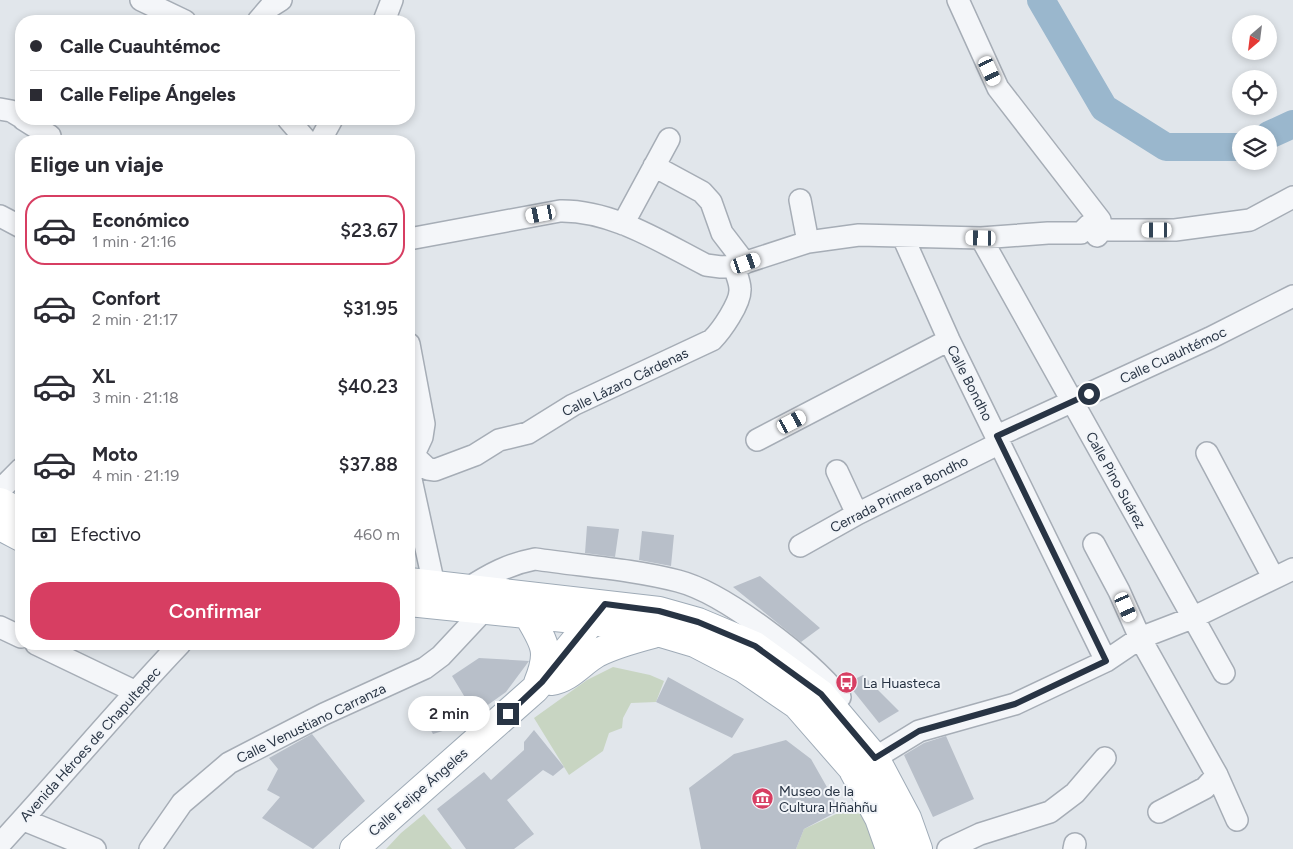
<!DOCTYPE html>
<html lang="es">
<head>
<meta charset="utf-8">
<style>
  :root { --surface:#fff; --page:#f7f7f7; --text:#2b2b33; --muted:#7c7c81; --line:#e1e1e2; --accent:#d73e62 }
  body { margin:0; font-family:Figtree,sans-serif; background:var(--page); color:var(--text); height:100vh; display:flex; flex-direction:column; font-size:19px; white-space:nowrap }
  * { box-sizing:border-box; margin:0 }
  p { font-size:16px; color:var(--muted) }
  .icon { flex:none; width:28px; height:28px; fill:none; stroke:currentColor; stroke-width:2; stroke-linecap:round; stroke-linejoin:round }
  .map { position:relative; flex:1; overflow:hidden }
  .drawer { position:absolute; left:15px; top:135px; width:400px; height:515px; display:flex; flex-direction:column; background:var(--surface); border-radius:20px; box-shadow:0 2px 8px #0003 }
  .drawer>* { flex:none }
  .hud { position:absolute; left:15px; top:15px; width:400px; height:110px; border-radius:20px; box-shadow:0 2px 8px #0003; display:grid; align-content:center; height:110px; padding:0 15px; background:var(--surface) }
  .needle { width:32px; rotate:208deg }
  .controls { position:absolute; left:1232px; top:15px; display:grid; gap:10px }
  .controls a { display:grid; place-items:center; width:45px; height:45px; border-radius:50%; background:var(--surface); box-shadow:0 2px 8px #0003; font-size:25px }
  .end { position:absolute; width:22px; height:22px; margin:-11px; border:6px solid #283444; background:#fff; box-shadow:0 0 0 2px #fff }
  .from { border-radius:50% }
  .bubble { position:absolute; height:35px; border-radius:18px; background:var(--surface); box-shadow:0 2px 8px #0003; font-size:16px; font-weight:600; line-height:35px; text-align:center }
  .car { position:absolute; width:15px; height:30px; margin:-15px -8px; border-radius:6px; box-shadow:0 0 4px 1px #0007; background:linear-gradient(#fff 24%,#345 0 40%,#fff 0 76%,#345 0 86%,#fff 0) }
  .hud b { display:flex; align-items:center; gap:18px; height:48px; font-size:19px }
  .hud b+b { border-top:1px solid var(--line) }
  .hud i { width:12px; height:12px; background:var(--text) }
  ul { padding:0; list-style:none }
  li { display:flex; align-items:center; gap:15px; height:70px; margin:0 10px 8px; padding:0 5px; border:2px solid transparent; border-radius:20px }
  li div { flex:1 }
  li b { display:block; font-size:19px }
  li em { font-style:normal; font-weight:600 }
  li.active { border-color:var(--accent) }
  li>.icon { width:45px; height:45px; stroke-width:1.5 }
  h2 { padding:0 15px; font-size:22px; line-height:60px }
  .pay { display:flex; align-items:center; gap:12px; height:55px; padding:0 15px; font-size:19px }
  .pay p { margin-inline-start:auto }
  .action { display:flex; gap:10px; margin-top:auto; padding:10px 15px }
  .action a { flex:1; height:58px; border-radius:20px; background:var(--accent); color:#fff; font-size:20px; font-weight:600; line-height:58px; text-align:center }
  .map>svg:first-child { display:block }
  .green { fill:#c8d5c2 }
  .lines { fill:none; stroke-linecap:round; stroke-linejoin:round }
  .river { stroke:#9ab7cd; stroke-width:28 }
  .building { fill:#b8bfc9 }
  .minor-casing { stroke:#a6adb6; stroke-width:24 }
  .major-casing { stroke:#9fabb7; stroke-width:30 }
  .minor { stroke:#f4f6f9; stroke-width:21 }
  .major { stroke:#fff; stroke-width:28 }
  .route { stroke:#283444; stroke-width:6 }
  .labels { text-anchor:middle; stroke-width:4; stroke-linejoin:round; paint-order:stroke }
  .street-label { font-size:14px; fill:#283444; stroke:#f1f4f8 }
  .poi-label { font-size:14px; fill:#283444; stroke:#f1f4f8; text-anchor:start }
</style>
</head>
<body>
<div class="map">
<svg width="1293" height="849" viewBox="0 0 1293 849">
  <rect width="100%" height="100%" fill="#e1e6eb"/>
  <path class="green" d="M613,667L650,675L664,681L656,702L631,703L623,718L622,728L609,733L603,751L569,775L534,718L587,680Z
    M862,802L879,849H796L804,829Z
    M424,814L452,849H386L401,833Z"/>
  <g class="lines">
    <path class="river" d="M1041,0L1104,108L1166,147H1241
      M1269,135L1293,124"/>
  </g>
  <path class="building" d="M587,526L619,529L615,557L585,553Z
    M642,531L674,535L671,566L639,560Z
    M760,576L820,628L801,642L733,587Z
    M479,658L529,661L506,692L475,714L452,676Z
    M863,675L899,711L879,723L847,683Z
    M668,677L744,719L732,738L656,702Z
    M432,703L449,729L433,734L419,709Z
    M534,730L564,767L553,776L543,770L507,800L534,834L514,849H466L437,809L484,772L491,780L524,750V742Z
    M312,734L365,801L313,849L262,818L280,797L267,790L278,769L269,758Z
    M946,736L974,799L933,817L904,755L924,743Z
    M786,740L811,759L840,810L804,829L796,849H701L689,788L734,754Z"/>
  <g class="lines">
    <defs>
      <path id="minor" d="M141,0L185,21
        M958,0L998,88L1100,220L1102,230L1097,236
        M258,21L270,7L281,0
        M384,21L392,0
        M0,109L11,111L21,117
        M23,119L50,136
        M288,119L307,141
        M320,141L332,119
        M654,166L702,192L711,202L722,233L745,263
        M800,200L808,242
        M0,216L21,227
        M623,224L669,139
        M1090,226L1102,230H1175L1250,220L1293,197
        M903,237L949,340L1106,661
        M981,238L1224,673
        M409,239L560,211C612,210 661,242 706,265L721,267L734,266L808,242L859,235L981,238L1048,233H1081L1089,225
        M409,344L424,424L422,437L409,465
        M997,436L1210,338L1293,296
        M757,440L949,340
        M1207,453L1273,577
        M413,455L428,469L435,470L475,455L499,440L528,433L573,405L712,340C721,331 741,303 740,289C740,282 736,274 734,266
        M409,470L434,585
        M837,471L857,514
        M0,490L21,469
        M1094,544L1119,591L1140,638L1217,775L1237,820
        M800,546L857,514L1000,443
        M467,589C490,574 509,564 535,559C582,566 632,569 678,581C725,593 809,659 840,697
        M0,627L21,637
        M36,644L134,691
        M875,758L919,731L1015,704L1106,661L1140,638L1192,618L1293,569
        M1159,812L1205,788L1217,775
        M24,820L95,849
        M0,844C61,778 118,709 180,644
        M150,849L182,803L229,763L324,714L425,668L441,656L484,610
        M948,849L980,834L1050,812L1075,793L1105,758
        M1074,849L1075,844"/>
      <path id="major" d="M0,502L21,513
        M0,526L21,537
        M409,582L659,611L698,622L755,646L821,694L875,758L907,818L918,849
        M409,602L593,621L658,632L695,643L743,668L797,705L852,768L879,818L890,849
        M528,615C545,644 551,651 538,683
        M551,681C569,679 581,662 597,653C615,644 634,639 653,634
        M354,849L535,689L600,611"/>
    </defs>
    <use href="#minor" class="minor-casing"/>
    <use href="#major" class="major-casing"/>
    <use href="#minor" class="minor"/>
    <use href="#major" class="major"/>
  </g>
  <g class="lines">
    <path class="route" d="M508,714L542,682L605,604L659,611L698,622L755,646L821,694L875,758L919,731L1015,704L1106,661L997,436L1089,394"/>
  </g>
  <defs>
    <symbol id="bus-disc" viewBox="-11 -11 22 22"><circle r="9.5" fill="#d73e62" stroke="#f1f4f8"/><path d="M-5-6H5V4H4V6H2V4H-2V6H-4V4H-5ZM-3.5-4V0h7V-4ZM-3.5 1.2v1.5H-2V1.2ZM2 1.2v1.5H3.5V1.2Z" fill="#fff"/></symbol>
    <symbol id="museum-disc" viewBox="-11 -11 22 22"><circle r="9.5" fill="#d73e62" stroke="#f1f4f8"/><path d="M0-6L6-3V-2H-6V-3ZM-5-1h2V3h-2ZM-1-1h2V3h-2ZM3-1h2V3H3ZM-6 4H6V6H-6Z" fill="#fff"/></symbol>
  </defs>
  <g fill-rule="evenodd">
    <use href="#bus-disc" x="834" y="670" width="25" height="25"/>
    <use href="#museum-disc" x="750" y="786" width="25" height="25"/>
  </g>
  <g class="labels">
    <g class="street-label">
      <text transform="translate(1173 355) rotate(-25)" y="5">Calle Cuauhtémoc</text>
      <text transform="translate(625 382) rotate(-26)" y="5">Calle Lázaro Cárdenas</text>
      <text transform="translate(970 383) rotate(63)" y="5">Calle Bondho</text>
      <text transform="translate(1116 480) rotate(61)" y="5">Calle Pino Suárez</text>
      <text transform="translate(899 494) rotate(-27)" y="5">Cerrada Primera Bondho</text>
      <text transform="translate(311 723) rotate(-26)" y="5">Calle Venustiano Carranza</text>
      <text transform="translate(90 744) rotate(-48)" y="5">Avenida Héroes de Chapultepec</text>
      <text transform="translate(418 792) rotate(-41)" y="5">Calle Felipe Ángeles</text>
    </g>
    <g class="poi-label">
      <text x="863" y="688">La Huasteca</text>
      <text x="779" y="796">Museo de la<tspan x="779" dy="16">Cultura Hñahñu</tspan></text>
    </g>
  </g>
</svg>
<div class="controls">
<a><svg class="needle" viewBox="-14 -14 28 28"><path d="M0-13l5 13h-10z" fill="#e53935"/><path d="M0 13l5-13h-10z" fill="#7c7c81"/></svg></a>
<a><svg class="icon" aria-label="locate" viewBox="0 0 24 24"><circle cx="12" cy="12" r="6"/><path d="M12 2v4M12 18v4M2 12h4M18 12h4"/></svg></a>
<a><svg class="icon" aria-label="layers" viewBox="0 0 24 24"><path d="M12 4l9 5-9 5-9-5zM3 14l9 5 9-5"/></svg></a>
</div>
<i class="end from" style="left:1089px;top:394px"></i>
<i class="end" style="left:508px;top:714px"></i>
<div class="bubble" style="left:408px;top:696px;width:82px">2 min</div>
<i class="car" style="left:990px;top:71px;rotate:155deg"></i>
<i class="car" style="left:541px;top:214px;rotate:259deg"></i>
<i class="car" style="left:1157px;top:230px;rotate:270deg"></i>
<i class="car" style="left:981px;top:238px;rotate:271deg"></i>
<i class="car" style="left:746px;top:263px;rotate:71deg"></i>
<i class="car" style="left:792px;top:422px;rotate:62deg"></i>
<i class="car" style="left:1126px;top:607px;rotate:156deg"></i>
<div class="hud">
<b><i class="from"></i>Calle Cuauhtémoc</b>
<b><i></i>Calle Felipe Ángeles</b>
</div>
<section class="drawer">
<h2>Elige un viaje</h2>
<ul>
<li class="active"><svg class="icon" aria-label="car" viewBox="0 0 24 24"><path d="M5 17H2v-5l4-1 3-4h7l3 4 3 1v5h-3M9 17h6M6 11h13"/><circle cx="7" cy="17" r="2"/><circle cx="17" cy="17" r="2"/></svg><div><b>Económico</b><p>1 min · 21:16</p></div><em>$23.67</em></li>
<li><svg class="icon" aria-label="car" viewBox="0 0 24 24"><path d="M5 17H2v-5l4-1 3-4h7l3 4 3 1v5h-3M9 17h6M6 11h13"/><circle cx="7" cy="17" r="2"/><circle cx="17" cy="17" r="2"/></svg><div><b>Confort</b><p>2 min · 21:17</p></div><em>$31.95</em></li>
<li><svg class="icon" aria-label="car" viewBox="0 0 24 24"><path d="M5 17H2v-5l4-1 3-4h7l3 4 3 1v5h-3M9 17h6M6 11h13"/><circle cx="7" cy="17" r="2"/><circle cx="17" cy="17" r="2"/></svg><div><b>XL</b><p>3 min · 21:18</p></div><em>$40.23</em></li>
<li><svg class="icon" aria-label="car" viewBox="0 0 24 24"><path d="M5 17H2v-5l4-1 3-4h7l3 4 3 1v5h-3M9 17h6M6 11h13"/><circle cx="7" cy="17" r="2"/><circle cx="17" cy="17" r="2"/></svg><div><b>Moto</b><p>4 min · 21:19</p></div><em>$37.88</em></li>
</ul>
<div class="pay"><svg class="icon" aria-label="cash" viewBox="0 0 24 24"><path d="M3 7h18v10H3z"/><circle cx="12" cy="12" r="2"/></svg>Efectivo<p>460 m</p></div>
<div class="action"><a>Confirmar</a></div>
</section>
</div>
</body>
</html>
